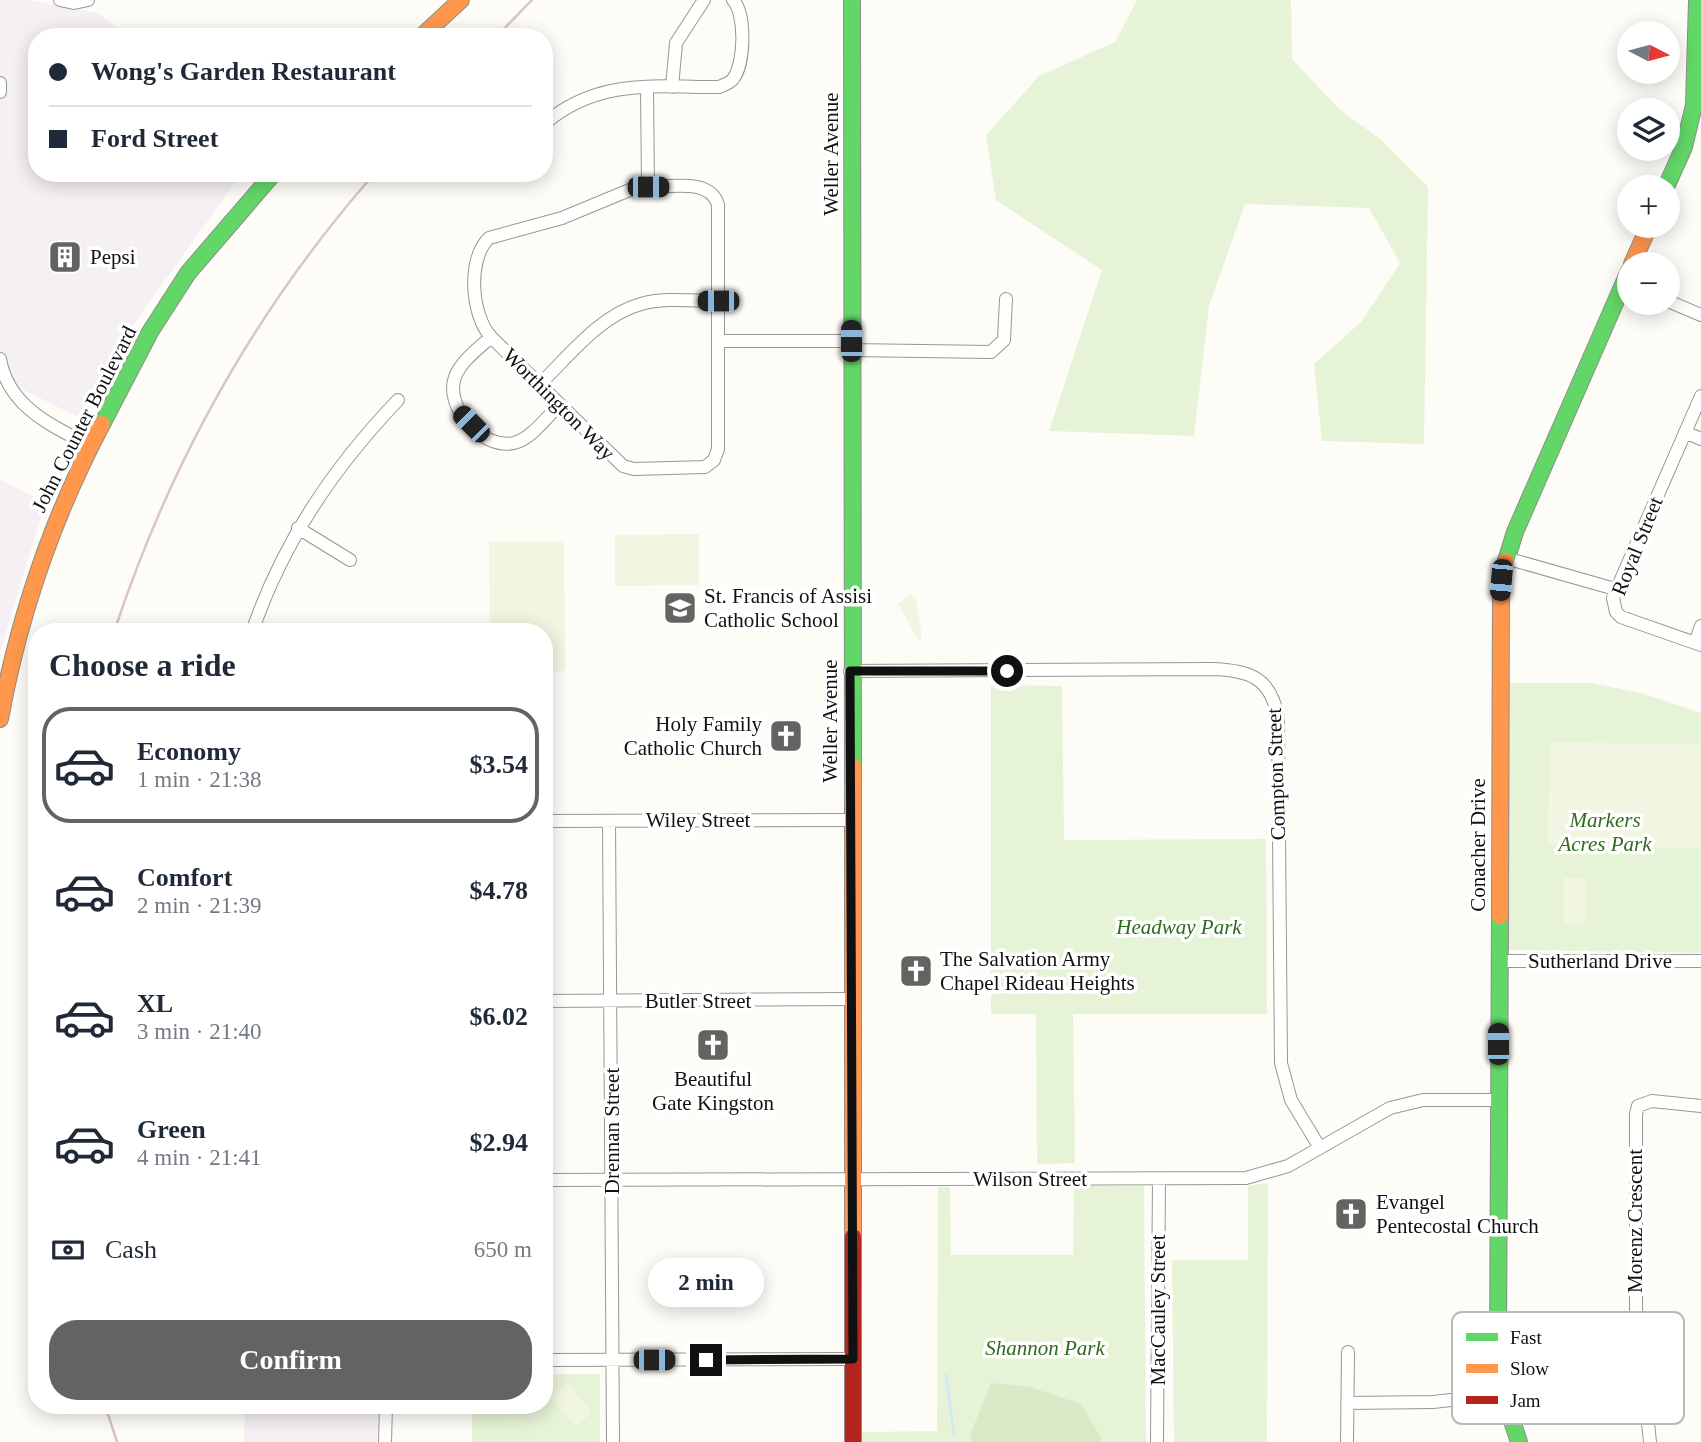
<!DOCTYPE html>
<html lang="en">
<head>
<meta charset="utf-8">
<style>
  :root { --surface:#fff; --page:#f2f2f3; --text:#1f2937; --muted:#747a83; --line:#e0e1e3; --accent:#646362 }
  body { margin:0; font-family:"Times New Roman",serif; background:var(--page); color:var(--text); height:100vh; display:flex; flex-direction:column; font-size:26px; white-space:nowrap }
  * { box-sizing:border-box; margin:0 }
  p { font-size:23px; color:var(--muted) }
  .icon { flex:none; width:38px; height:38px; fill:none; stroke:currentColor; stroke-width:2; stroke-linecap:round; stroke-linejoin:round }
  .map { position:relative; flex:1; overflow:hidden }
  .drawer { position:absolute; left:28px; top:623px; width:525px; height:791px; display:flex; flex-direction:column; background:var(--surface); border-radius:28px; box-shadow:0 4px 18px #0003 }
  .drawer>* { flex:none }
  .guide { position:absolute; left:28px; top:28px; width:525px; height:154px; border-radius:28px; box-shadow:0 4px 18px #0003; display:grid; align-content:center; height:154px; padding:0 21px; background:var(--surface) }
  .needle { width:46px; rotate:96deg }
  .fabs { position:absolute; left:1617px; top:21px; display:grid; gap:14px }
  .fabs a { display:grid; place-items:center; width:63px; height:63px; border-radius:50%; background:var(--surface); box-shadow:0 4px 18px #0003; font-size:35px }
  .end { position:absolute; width:32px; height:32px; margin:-16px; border:9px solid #111; background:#fff; box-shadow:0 0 0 4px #fff }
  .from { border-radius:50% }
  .bubble { position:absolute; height:49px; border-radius:24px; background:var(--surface); box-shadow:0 4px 18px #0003; font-size:23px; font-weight:800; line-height:49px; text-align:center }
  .car { position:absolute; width:21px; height:42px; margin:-21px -10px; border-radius:9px; box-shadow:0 0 5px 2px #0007; background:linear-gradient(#222 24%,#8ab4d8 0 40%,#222 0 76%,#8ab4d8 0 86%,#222 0) }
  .guide b { display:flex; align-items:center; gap:24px; height:66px; font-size:26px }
  .guide b+b { border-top:2px solid var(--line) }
  .guide i { width:18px; height:18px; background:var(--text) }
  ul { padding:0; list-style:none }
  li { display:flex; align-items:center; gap:21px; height:116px; margin:0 14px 10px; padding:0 7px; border:4px solid transparent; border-radius:28px }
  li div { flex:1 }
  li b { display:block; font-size:26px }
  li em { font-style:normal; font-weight:800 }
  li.active { border-color:var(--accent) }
  li>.icon { width:63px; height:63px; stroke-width:1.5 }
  h2 { padding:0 21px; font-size:32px; line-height:84px }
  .pay { display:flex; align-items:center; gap:18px; height:77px; padding:0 21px; font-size:26px }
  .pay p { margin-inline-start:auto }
  .cta { display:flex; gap:14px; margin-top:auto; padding:14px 21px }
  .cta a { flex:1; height:80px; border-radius:28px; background:var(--accent); color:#fff; font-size:28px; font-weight:800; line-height:80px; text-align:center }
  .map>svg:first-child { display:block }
  .industrial { fill:#f5f0f3 }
  .green { fill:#e7f3d7 }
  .forest { fill:#d8eac5 }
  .pitch { fill:#f0f6e1 }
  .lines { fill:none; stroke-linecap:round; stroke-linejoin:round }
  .stream { stroke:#cde8f7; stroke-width:2.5 }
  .street-casing { stroke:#979795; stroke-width:14 }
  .fast-casing { stroke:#8e8d8b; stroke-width:18 }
  .slow-casing { stroke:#8e8d8b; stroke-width:18 }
  .jam-casing { stroke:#8e8d8b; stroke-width:18 }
  .street { stroke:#fffffe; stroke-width:12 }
  .fast { stroke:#63d668; stroke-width:16 }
  .slow { stroke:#ff974d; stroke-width:16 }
  .jam { stroke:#b3261e; stroke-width:16 }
  .rail { stroke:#d9c6c7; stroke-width:2.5 }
  .route { stroke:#111; stroke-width:9 }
  .labels { text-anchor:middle; stroke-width:7; stroke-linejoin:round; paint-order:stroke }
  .street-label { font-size:21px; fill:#111; stroke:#fff }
  .poi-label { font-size:21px; fill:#111; stroke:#fff; text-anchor:start }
  .park-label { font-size:21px; font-style:italic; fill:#2f6b1f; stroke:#fff }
  .key { fill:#fff; stroke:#b8b8b8; stroke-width:2 }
  .key-label { font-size:19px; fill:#111 }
</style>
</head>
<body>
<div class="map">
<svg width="1701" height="1442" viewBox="0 0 1701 1442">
  <rect width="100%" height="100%" fill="#fdfcf7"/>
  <path class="industrial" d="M0,0H29L98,13L128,37H37V173H242L138,318L78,417L0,378Z
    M0,479L45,503L0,653Z
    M245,1406L378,1410L377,1442H244Z"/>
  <path class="green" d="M1137,0H1291L1292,59L1339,109L1380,139L1428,187L1424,444L1322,441L1314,364L1361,322L1400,263L1369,208L1245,204L1209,306L1194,436L1049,431L1102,270L996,200L986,135L1039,76L1115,42Z
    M1509,683H1591L1641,693L1701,713V953L1508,950Z
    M991,685L1062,686L1064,840L1266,839L1267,1014H1073L1075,1163L1037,1164L1036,1014H991Z
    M1268,1183L1267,1442H1174L1172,1260H1248V1186Z
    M1074,1186H1144L1146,1442H862V1432L937,1431L938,1187H950L951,1255H1073Z
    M544,1374H600V1442H472V1405H544Z"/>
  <path class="forest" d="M991,1383L1030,1387L1081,1404L1102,1439L1098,1442H970L972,1430Z"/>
  <path class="pitch" d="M699,534V585L615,586V535Z
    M564,541L565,671L544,672V632H490L489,542Z
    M910,594L916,599L922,638L919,641L898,604Z
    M1550,742L1701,745V848L1548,845Z
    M1564,878H1585L1586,923H1564Z
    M567,1383L592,1412L576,1427L550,1398Z"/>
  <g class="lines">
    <path class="stream" d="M946,1375L954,1435"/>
    <defs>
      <path id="street" d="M60,0L74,3L88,0
        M0,83V92
        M647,87L648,187
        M672,87L676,43L704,0
        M544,124C598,78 654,87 719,87C724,85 730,83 733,79C745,64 746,14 733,0
        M648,187C670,187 711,178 718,205V449L714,460L705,467L634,469L623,466L491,337C471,315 467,259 489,238L562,218L632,189Z
        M1668,301L1701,315
        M491,337C479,348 461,361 455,377C444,407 482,450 514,443C531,439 547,417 559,405
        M718,341H851
        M851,350L991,352L1004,340L1006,299
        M0,359C8,406 50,425 89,445
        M539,385C569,356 600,315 641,304C665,297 693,301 718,301
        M1701,396L1613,598L1616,612L1621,617L1701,645
        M1685,432L1701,439
        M298,528L350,560
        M1506,558L1615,589
        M252,632C283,542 333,468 398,400
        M1695,643L1701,626
        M850,671L1211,669C1249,670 1271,677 1278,718L1281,1063L1291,1100L1320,1148
        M544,821L851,820
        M609,821L613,1442
        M1499,961H1701
        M544,1001L852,999
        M544,1180L1246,1178L1288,1166L1390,1108L1423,1100H1497
        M544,1360L853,1359
        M1347,1403L1433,1402L1503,1394
        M385,1442L386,1405
        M1157,1442L1159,1179
        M1347,1442L1348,1352
        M1650,1442L1636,1309V1114L1638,1106L1652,1101L1701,1106"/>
      <path id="fast" d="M852,0L853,766
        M1666,187L1684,147L1694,105L1697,0
        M102,424L150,332L188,273L274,173
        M1506,561L1515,532L1629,271
        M1500,916L1498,1352L1503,1394L1519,1442"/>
      <path id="slow" d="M421,37L461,0
        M1632,264L1649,226
        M0,719C19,615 53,517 102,424
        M853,766V1237
        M1500,916L1501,580L1506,561"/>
      <path id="jam" d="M853,1237V1442"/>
    </defs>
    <use href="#street" class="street-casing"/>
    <use href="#fast" class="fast-casing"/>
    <use href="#slow" class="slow-casing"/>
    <use href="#jam" class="jam-casing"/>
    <use href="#street" class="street"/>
    <use href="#fast" class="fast"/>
    <use href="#slow" class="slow"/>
    <use href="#jam" class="jam"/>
    <path class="rail" d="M496,37L532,0
      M114,632C170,463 257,307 375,173
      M105,1405L117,1442"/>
  </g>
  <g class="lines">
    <path class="route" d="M706,1360L853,1359L850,671H1007"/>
  </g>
  <defs>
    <symbol id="building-square" viewBox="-11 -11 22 22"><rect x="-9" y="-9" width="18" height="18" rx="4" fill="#646362" stroke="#fff"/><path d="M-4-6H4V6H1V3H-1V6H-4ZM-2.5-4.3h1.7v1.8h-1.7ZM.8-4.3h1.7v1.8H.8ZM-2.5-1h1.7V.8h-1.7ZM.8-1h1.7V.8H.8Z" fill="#fff"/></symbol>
    <symbol id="school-square" viewBox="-11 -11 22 22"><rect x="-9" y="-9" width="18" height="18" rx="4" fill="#646362" stroke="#fff"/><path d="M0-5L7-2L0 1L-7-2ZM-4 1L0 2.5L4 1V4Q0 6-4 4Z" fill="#fff"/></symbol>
    <symbol id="church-square" viewBox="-11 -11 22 22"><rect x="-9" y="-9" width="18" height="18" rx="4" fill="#646362" stroke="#fff"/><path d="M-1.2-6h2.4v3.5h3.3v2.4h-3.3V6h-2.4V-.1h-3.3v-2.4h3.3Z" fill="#fff"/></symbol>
  </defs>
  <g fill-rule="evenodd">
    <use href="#building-square" x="46" y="238" width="38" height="38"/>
    <use href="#school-square" x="661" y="589" width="38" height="38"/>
    <use href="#church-square" x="767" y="717" width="38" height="38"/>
    <use href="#church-square" x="897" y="952" width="38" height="38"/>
    <use href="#church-square" x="694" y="1026" width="38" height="38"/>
    <use href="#church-square" x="1332" y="1195" width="38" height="38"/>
  </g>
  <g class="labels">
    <g class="street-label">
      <text transform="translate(831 154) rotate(-90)" y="7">Weller Avenue</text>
      <text transform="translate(559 404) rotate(45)" y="7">Worthington Way</text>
      <text transform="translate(84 419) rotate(-63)" y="7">John Counter Boulevard</text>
      <text transform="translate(1637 546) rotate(-68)" y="7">Royal Street</text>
      <text transform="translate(830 721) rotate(-90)" y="7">Weller Avenue</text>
      <text transform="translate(1276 774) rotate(-92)" y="7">Compton Street</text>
      <text x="698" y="827">Wiley Street</text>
      <text transform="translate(1478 845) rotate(-90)" y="7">Conacher Drive</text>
      <text x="1600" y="968">Sutherland Drive</text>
      <text x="698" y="1008">Butler Street</text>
      <text transform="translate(612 1131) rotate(-90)" y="7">Drennan Street</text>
      <text x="1030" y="1186">Wilson Street</text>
      <text transform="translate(1635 1221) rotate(-90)" y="7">Morenz Crescent</text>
      <text transform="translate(1158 1310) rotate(-90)" y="7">MacCauley Street</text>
    </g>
    <g class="poi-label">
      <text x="90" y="264">Pepsi</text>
      <text x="704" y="603">St. Francis of Assisi<tspan x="704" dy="24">Catholic School</tspan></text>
      <text x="762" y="731" text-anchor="end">Holy Family<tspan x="762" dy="24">Catholic Church</tspan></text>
      <text x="940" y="966">The Salvation Army<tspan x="940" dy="24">Chapel Rideau Heights</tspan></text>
      <text x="713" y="1086" text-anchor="middle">Beautiful<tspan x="713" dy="24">Gate Kingston</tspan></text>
      <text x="1376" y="1209">Evangel<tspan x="1376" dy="24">Pentecostal Church</tspan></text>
    </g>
    <g class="park-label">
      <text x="1605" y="827">Markers<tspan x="1605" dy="24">Acres Park</tspan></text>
      <text x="1179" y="934">Headway Park</text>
      <text x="1045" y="1355">Shannon Park</text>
    </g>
  </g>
  <rect x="1452" y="1312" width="232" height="112" rx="10" class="key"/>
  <rect x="1466" y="1333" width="32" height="8" fill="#63d668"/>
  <rect x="1466" y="1364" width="32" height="9" fill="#ff974d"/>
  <rect x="1466" y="1396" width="32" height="8" fill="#b3261e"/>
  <g class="key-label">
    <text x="1510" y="1344">Fast</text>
    <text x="1510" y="1375">Slow</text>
    <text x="1510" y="1407">Jam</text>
  </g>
</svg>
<div class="fabs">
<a><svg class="needle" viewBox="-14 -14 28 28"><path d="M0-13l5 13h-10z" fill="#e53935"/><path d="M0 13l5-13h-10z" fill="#747a83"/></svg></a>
<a><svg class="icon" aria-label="layers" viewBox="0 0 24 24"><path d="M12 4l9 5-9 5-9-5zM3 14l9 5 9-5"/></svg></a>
<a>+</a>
<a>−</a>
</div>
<i class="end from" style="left:1007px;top:671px"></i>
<i class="end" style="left:706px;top:1360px"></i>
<div class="bubble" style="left:648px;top:1258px;width:116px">2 min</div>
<i class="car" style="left:648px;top:187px;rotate:90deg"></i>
<i class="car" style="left:718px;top:301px;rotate:270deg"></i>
<i class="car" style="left:851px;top:341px;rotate:0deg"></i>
<i class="car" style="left:471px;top:424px;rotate:315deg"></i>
<i class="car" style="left:1501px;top:580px;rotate:185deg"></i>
<i class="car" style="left:1498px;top:1044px;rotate:0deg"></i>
<i class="car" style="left:654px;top:1360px;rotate:90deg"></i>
<div class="guide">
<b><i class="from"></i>Wong's Garden Restaurant</b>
<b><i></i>Ford Street</b>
</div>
<section class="drawer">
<h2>Choose a ride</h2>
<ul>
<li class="active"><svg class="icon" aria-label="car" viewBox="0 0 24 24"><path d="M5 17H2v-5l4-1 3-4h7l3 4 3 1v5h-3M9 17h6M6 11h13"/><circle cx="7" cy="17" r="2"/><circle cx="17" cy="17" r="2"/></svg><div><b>Economy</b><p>1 min · 21:38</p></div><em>$3.54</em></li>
<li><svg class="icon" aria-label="car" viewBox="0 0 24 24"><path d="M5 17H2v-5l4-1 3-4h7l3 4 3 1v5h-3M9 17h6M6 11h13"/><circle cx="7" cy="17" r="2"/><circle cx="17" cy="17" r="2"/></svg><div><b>Comfort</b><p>2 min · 21:39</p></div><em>$4.78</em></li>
<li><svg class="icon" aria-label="car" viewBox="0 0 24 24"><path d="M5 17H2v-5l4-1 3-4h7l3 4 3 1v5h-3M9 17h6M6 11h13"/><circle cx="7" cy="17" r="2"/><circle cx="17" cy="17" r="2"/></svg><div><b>XL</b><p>3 min · 21:40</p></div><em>$6.02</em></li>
<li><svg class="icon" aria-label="car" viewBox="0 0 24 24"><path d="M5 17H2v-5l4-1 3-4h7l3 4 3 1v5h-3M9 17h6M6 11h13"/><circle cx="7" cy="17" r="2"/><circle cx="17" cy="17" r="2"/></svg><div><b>Green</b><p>4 min · 21:41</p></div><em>$2.94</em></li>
</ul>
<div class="pay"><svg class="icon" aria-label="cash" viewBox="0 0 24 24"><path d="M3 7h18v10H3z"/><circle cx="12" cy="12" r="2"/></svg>Cash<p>650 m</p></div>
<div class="cta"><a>Confirm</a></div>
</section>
</div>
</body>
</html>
